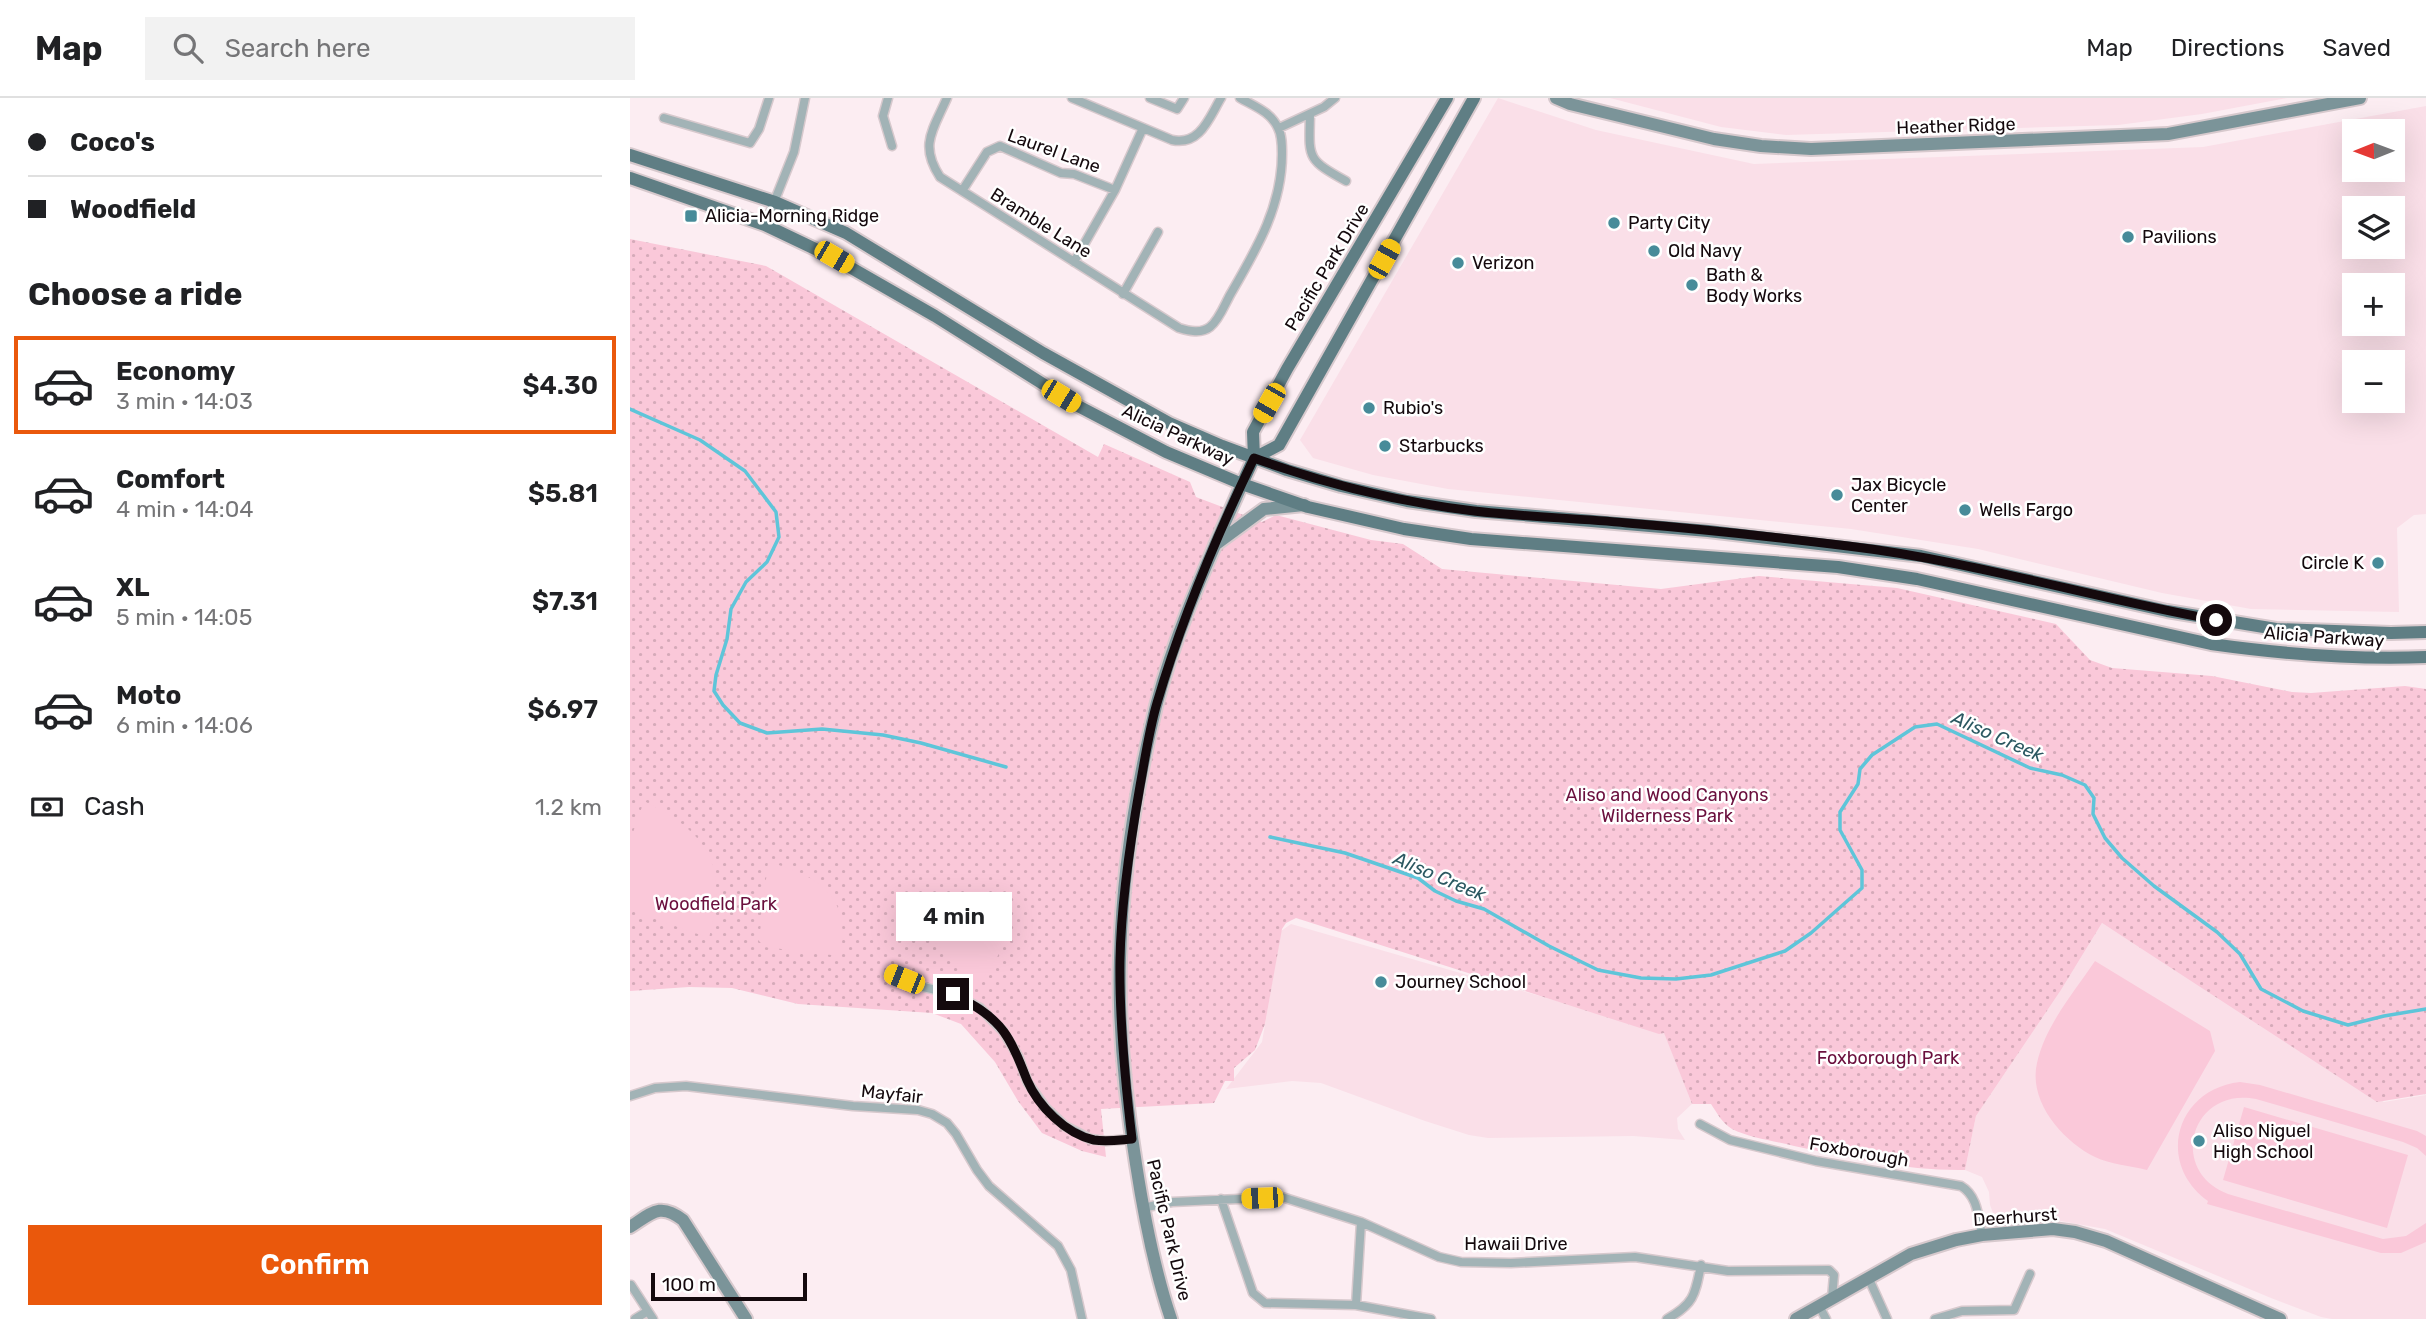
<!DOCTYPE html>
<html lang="en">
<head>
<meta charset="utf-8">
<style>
  :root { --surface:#fff; --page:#f2f2f2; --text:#202124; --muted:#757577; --line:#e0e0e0; --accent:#ea580c }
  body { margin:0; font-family:Rubik,sans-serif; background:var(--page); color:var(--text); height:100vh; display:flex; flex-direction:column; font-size:26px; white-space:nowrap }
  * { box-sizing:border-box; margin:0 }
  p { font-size:23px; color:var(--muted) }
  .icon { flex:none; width:38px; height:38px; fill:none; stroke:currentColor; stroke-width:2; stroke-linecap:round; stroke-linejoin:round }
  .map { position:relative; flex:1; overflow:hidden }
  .sheet { display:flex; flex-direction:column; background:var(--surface); width:630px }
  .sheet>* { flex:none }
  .hud { display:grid; align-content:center; height:154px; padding:0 28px; background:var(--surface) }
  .needle { width:46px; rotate:269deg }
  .controls { position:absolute; left:1712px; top:21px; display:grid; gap:14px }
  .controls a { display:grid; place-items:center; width:63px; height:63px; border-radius:0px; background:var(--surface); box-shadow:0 7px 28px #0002; font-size:35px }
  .scale { position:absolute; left:21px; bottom:18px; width:156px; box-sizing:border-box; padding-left:7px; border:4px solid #14090d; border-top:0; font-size:19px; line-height:24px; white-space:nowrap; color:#14090d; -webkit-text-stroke:5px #fff; paint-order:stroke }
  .end { position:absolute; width:32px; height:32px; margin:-16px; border:9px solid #14090d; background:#fff; box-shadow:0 0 0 4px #fff }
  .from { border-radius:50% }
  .bubble { position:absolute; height:49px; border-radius:0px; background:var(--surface); box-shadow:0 7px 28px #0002; font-size:23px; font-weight:600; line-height:49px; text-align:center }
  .car { position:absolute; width:21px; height:42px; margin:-21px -10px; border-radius:9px; box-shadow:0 0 5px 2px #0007; background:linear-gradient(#f5c518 24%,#345 0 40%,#f5c518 0 76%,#345 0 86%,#f5c518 0) }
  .hud b { display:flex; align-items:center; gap:24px; height:66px; font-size:26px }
  .hud b+b { border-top:2px solid var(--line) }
  .hud i { width:18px; height:18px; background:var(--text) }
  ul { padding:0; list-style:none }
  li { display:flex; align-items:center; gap:21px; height:98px; margin:0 14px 10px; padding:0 14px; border:4px solid transparent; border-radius:0px }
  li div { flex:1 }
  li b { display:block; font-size:26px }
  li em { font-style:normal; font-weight:600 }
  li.current { border-color:var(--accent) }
  li>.icon { width:63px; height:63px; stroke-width:1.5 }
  h2 { padding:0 28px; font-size:32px; line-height:84px }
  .pay { display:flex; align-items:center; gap:18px; height:77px; padding:0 28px; font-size:26px }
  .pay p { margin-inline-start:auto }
  .action { display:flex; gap:14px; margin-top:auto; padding:14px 28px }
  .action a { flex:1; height:80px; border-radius:0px; background:var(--accent); color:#fff; font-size:28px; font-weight:600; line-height:80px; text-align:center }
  header { display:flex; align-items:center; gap:42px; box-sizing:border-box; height:98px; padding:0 35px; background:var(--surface); border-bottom:2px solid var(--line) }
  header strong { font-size:33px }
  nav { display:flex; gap:38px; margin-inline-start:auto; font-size:24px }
  .search { width:490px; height:63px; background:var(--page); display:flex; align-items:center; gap:18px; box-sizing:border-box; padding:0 24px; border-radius:0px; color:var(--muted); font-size:26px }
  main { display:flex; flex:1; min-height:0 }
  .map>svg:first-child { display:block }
  .built { fill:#fadfe8; fill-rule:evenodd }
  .grass { fill:url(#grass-dots) }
  .garden { fill:#fac8d9 }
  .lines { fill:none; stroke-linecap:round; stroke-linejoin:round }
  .stream { stroke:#5ec5d9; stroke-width:3.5 }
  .street-casing { stroke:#d7c9cd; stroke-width:11 }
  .secondary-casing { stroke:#d7c9cd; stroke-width:16 }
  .primary-casing { stroke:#d7c9cd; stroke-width:16 }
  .street { stroke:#a2b3b6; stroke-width:8 }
  .secondary { stroke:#7b9499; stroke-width:12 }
  .primary { stroke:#5f7e84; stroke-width:12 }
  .route { stroke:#14090d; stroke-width:9 }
  .poi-dot { fill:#478b99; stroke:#fff; stroke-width:2.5 }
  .labels { text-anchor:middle; stroke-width:5; stroke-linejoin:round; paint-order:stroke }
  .street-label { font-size:18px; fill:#14090d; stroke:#fff }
  .poi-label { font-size:18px; fill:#14090d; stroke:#fff; text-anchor:start }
  .park-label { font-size:18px; fill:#6a0f3d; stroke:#fff }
  .water-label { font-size:19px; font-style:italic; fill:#2b5861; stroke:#fff }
</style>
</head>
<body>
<header>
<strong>Map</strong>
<div class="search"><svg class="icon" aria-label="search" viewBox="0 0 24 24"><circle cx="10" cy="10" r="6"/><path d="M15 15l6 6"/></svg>Search here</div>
<nav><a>Map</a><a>Directions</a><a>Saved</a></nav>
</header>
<main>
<section class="sheet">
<div class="hud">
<b><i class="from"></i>Coco's</b>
<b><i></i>Woodfield</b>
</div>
<h2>Choose a ride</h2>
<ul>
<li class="current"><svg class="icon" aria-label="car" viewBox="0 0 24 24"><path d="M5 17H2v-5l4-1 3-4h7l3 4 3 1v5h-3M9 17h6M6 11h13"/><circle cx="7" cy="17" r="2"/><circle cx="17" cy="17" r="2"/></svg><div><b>Economy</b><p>3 min · 14:03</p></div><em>$4.30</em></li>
<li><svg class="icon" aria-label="car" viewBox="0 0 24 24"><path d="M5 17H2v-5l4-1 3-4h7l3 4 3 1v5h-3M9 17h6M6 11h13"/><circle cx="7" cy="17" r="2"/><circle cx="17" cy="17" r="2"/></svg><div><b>Comfort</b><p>4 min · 14:04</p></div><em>$5.81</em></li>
<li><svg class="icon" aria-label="car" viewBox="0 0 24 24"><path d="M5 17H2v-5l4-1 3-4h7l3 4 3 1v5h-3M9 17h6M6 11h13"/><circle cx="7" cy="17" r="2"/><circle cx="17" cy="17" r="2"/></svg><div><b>XL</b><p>5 min · 14:05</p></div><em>$7.31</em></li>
<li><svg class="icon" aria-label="car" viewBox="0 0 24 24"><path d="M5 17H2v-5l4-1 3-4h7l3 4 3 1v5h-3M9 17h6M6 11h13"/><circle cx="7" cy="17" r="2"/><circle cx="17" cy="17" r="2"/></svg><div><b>Moto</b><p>6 min · 14:06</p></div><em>$6.97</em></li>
</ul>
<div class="pay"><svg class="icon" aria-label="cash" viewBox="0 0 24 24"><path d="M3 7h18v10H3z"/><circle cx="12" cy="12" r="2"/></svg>Cash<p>1.2 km</p></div>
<div class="action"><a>Confirm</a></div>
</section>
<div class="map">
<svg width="1796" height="1221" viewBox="0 0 1796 1221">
  <defs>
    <pattern id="grass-dots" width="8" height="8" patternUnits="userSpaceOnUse" patternTransform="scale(1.75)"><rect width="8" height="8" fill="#fac8d9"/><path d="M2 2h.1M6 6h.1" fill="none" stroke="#d5aab9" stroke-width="1.8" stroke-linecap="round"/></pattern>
  </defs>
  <rect width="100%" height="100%" fill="#fcedf2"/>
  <path class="built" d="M868,0L966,32L1124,66L1573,49L1796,8V416L1784,417L1767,430L1769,514L1621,511L1532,495L1348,451L1221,431L818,391L743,377L683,360L670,342ZM1762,33V72H1724V33ZM1762,110V149H1724V110ZM1724,187H1762V226H1724ZM1724,264H1762V303H1724Z
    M980,0H1657L1572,16L1488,27L1156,37L1091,29Z
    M1472,825L1754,1004L1796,997V1221H1702L1691,1219L1641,1200L1475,1131L1420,1121L1371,1119L1363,1115L1360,1107L1359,1094L1352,1079L1335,1072L1346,1018L1431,892Z
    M661,826L1034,934L1062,1006L1047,1020L1048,1031L1055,1042L1003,1038L858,1040L839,1037L795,1023L691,985L662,983L596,991L632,944L651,833Z"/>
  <path class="grass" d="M0,141L136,168L468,359L474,346L560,384L566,399L632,424L646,417L741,442L773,446L812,471L1031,491L1129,478L1267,490L1426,526L1460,562L1482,570L1582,578L1662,594L1681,595L1775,588L1796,591V996L1747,1004L1472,825L1431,892L1346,1018L1335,1072C1278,1073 1220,1060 1164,1048C1145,1043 1120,1040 1102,1031C1092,1025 1087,1015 1081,1006H1062L1034,935L1029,936L666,820L656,825L652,831L635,926L625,952L604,970V983H595L584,1005L471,1011L476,1059L452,1053L412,1035L388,1003L365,964L331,926L302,915L168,906L102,890L59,889L0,893Z"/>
  <path class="garden" d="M14,703C80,736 98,767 79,840L0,812V743Z
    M138,764C190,778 222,799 210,858L135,849L129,843Z
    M351,789C376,820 382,857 347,884L301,841V832L331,800Z
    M1465,863L1580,933L1585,953L1517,1072C1501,1068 1480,1066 1465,1059C1433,1043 1398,1004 1407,965C1415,928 1444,894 1465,863Z
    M1610,984L1630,987L1787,1033L1796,1038V1058L1787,1050L1773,1044L1626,1001C1561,988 1537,1073 1598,1096L1753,1141L1776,1138L1796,1125V1144L1771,1155H1751L1577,1106L1578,1103C1525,1065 1546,991 1610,984Z
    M1614,1009L1778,1057L1757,1130L1593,1082Z"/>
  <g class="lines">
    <path class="stream" d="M0,311L70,342L115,373L146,414L149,439L137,464L116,484L101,511L97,541L86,577L84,593L93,607L110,625L137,635L192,631L253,637L291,645L376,669
      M640,739L715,755L788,780L805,793L826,803L854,811L919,848L968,872L1011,880L1046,881L1081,877L1155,853L1181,835L1232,790V772L1210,732V714L1228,686L1230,671L1242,657L1285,629L1307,626L1400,670L1432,677L1455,687L1464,700L1463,716L1475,740L1492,760L1524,788L1587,834L1610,856L1631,891L1673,913L1718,927L1754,918L1796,911"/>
    <defs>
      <path id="street" d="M258,0L253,18L262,48
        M317,0C303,32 289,47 310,79L549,230C559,233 571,236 580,229C589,222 595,206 600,197C626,152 652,109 652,56C652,47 652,37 648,30C641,14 624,8 610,0
        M442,0L542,42C570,48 579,20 591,0
        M520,0L547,11L554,0
        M680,16C679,60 676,61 716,83
        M34,20L120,45L129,31L139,0
        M649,30L694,9L705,0
        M332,93L357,54L370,48L431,75L444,76L485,92
        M135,127L164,54L175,0
        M444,164L485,92L513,30
        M493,196L528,134
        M259,876L289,888L323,896L350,910L373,933L388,958L398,985L415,1009L435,1028L460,1041L476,1043L502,1041
        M0,998L25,990L56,988L223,1008L288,1012L302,1016L317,1025L326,1036L347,1072L359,1088L428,1148L441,1172L452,1221
        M1070,1026L1100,1042L1186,1063L1331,1088C1348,1098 1348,1119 1352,1137
        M591,1101L623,1195L635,1205L726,1207L801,1221
        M512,1110L542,1104L652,1099L731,1124L809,1159L831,1164L881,1165L1005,1159L1098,1173L1199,1172L1204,1177L1202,1200
        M1238,1179L1257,1221
        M1,1187L23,1221
        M726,1207L731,1124
        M1189,1208L1196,1221
        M5,1221L18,1213
        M1037,1221C1064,1206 1065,1197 1071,1167
        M1305,1221L1332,1213L1384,1212L1400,1176"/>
      <path id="secondary" d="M926,0L940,6L1084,41L1131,48L1181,51L1538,36L1730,0
        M585,447L634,411L674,407
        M0,1129C22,1115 30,1104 53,1122L116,1221
        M541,1221C524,1171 514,1118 506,1066C495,999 488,929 490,860C492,776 506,690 526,608C546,531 580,459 612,386
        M1166,1221L1281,1156L1326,1142L1352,1137L1423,1131L1445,1134L1476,1143L1650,1221"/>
      <path id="primary" d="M0,57L145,104L216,135L413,255L539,325L592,348L657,372L711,388L777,403L846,413L1078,433L1291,458L1537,513L1646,531L1761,535L1796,534
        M0,80L135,127L204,160L305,218L448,308L536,354L612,386L678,409L774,431L841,441L1208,469L1287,481L1581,546C1653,556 1724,562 1796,559
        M624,360L649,347L844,0
        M612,386L624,360L623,334L657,271L817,0"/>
    </defs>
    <use href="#street" class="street-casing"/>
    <use href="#secondary" class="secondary-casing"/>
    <use href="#primary" class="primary-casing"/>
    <use href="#street" class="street"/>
    <use href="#secondary" class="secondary"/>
    <use href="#primary" class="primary"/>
  </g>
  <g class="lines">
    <path class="route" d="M323,896C342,906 361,916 374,934C385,949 390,965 397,982C408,1008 436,1036 464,1042C477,1044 489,1042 502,1041C495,982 489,922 490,862C491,804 500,745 510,688C515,661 519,632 527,605C552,520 586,439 624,360C696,386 769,404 844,413C895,419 947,420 997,425C1071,431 1145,439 1218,448C1343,463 1463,500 1586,522"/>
  </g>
  <g class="poi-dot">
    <rect x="54" y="111" width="14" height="14" rx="3.5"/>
    <circle cx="984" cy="125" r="7"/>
    <circle cx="1498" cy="139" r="7"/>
    <circle cx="1024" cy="153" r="7"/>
    <circle cx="828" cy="165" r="7"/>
    <circle cx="1062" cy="187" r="7"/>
    <circle cx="739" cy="310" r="7"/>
    <circle cx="755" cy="348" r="7"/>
    <circle cx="1207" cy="397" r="7"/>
    <circle cx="1335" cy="412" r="7"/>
    <circle cx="1748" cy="465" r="7"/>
    <circle cx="751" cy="884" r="7"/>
    <circle cx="1569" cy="1043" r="7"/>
  </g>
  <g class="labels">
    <g class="street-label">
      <text transform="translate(1326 28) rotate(-2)" y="6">Heather Ridge</text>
      <text transform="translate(424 53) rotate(20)" y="6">Laurel Lane</text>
      <text transform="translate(411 125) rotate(32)" y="6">Bramble Lane</text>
      <text transform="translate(697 169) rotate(-59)" y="6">Pacific Park Drive</text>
      <text transform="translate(548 337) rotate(25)" y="6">Alicia Parkway</text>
      <text transform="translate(1694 539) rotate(4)" y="6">Alicia Parkway</text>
      <text transform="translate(262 996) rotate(6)" y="6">Mayfair</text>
      <text transform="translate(1229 1054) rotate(10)" y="6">Foxborough</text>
      <text transform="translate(1385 1119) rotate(-4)" y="6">Deerhurst</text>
      <text transform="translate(539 1132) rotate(77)" y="6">Pacific Park Drive</text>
      <text x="886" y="1152">Hawaii Drive</text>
    </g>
    <g class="poi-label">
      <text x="75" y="124">Alicia-Morning Ridge</text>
      <text x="998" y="131">Party City</text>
      <text x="1512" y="145">Pavilions</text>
      <text x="1038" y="159">Old Navy</text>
      <text x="842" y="171">Verizon</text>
      <text x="1076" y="183">Bath &amp;<tspan x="1076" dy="21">Body Works</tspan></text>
      <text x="753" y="316">Rubio's</text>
      <text x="769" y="354">Starbucks</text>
      <text x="1221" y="393">Jax Bicycle<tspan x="1221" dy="21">Center</tspan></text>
      <text x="1349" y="418">Wells Fargo</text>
      <text x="1734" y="471" text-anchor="end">Circle K</text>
      <text x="765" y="890">Journey School</text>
      <text x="1583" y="1039">Aliso Niguel<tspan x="1583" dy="21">High School</tspan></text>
    </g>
    <g class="park-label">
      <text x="1037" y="703">Aliso and Wood Canyons<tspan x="1037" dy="21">Wilderness Park</tspan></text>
      <text x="86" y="812">Woodfield Park</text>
      <text x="1258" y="966">Foxborough Park</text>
    </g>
    <g class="water-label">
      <text transform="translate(1368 638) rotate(24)" y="7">Aliso Creek</text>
      <text transform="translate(810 778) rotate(23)" y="7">Aliso Creek</text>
    </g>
  </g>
</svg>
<div class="controls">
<a><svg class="needle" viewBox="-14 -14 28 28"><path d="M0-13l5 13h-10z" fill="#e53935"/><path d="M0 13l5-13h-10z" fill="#757577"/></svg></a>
<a><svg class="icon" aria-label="layers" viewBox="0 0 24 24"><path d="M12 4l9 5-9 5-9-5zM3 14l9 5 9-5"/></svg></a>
<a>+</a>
<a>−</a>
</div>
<div class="scale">100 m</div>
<i class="end from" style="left:1586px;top:522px"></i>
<i class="end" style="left:323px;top:896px"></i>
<div class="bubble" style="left:266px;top:794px;width:116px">4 min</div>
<i class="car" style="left:204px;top:159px;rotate:120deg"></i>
<i class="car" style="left:754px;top:161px;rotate:29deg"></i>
<i class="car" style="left:431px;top:298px;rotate:121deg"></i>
<i class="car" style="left:639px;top:305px;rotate:210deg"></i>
<i class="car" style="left:274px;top:881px;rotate:292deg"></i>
<i class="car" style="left:632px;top:1100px;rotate:268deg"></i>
</div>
</main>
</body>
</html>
